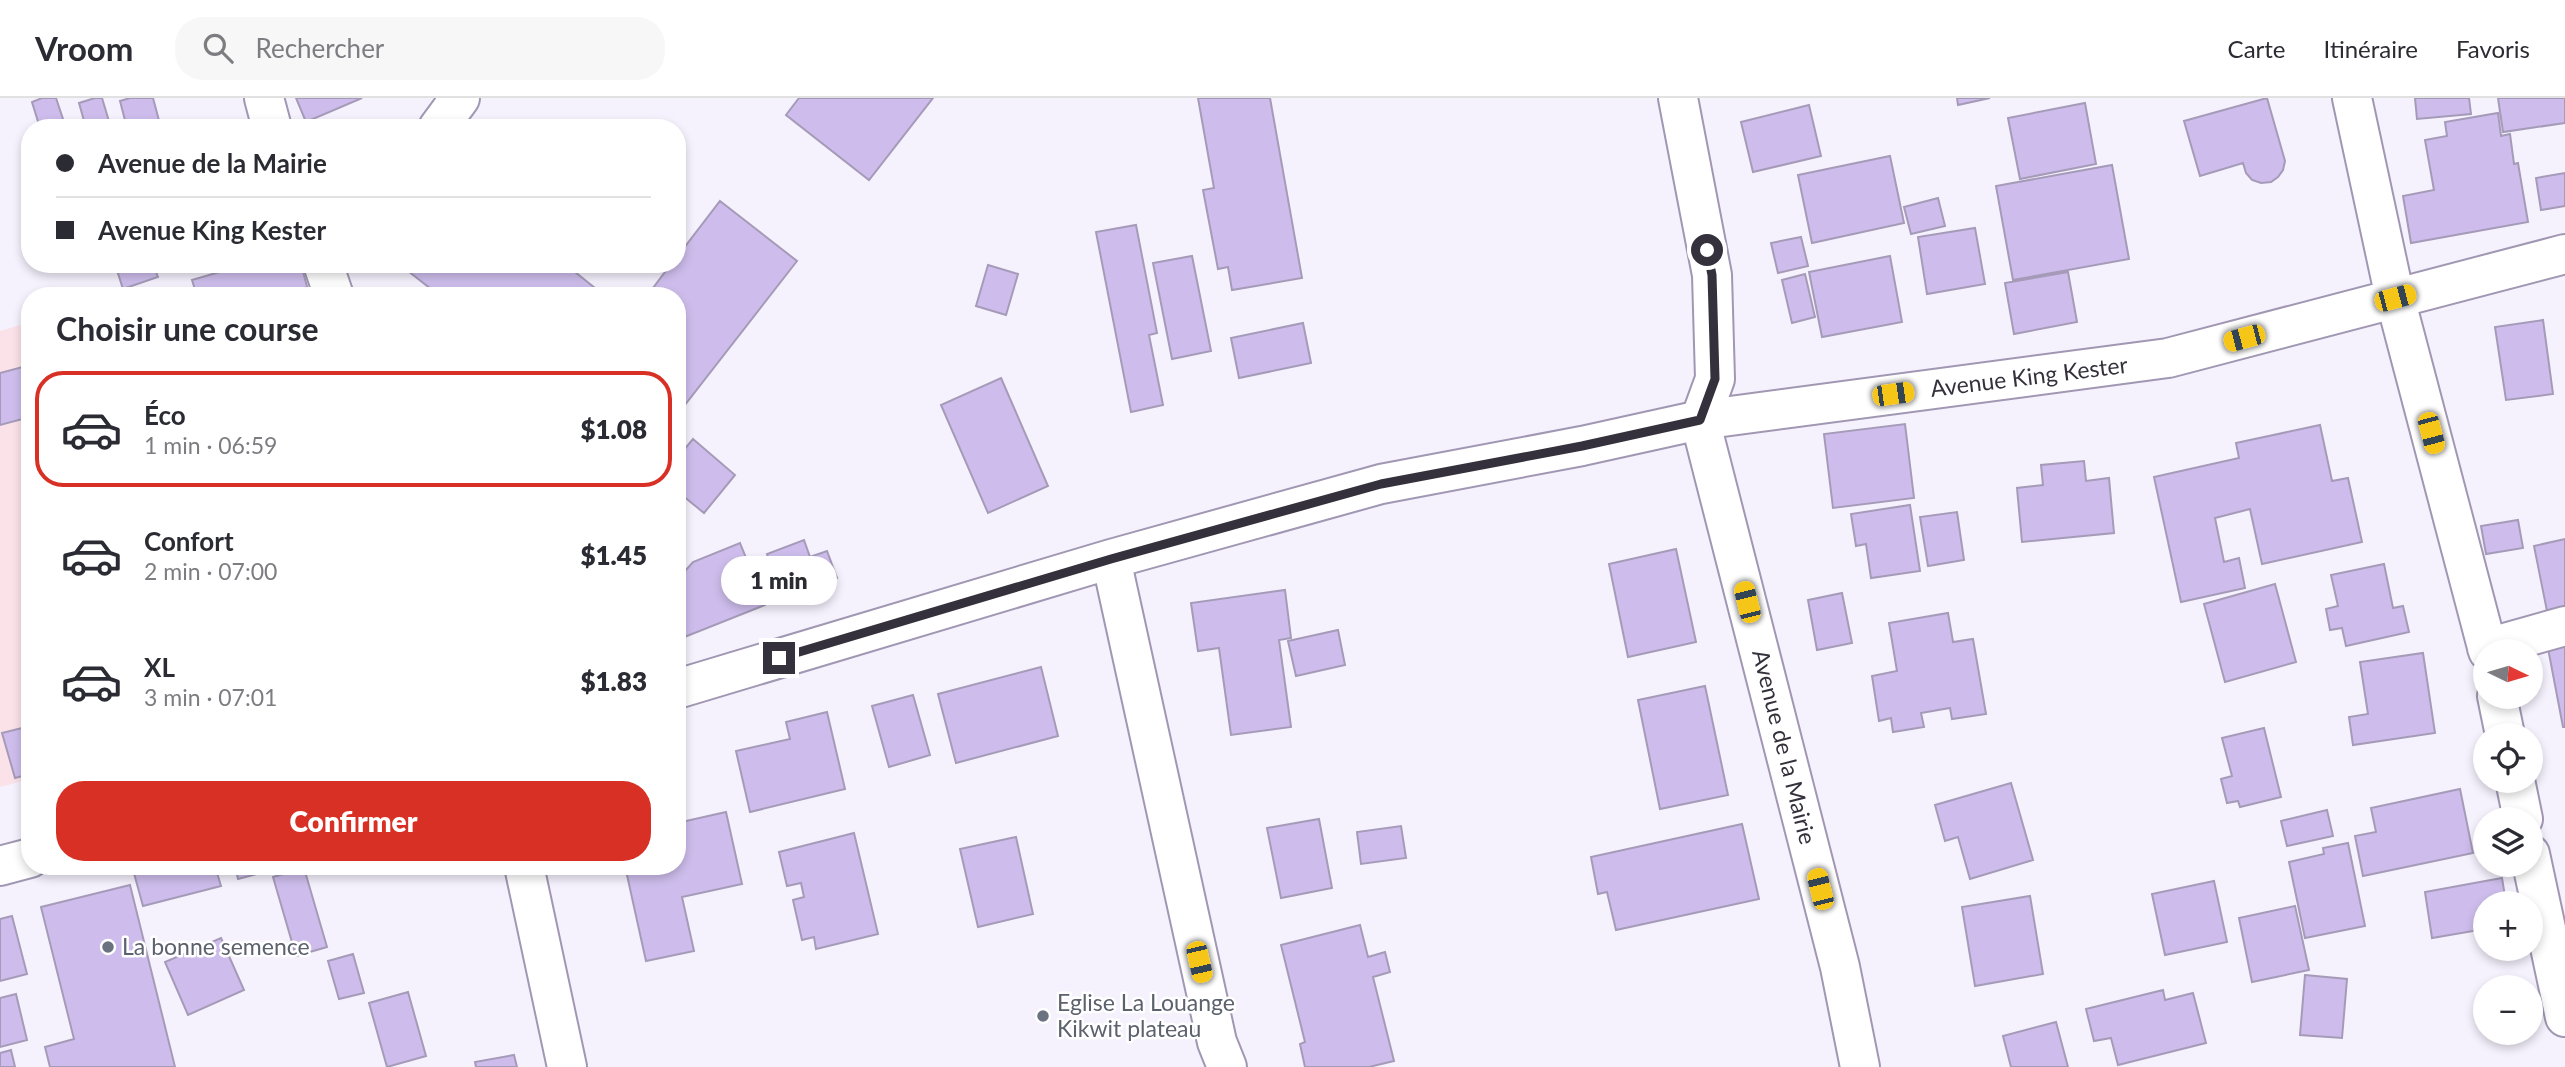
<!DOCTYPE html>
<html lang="fr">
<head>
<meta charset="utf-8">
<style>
  :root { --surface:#fff; --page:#f7f7f7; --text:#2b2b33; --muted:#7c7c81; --line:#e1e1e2; --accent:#d93025 }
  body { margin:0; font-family:Lato,sans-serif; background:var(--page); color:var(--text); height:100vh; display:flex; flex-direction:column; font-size:26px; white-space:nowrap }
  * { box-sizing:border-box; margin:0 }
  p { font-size:23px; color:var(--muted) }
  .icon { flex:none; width:38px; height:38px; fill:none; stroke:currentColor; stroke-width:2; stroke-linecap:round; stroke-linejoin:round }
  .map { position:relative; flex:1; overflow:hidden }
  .side { position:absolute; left:21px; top:189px; width:665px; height:588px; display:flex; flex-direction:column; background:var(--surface); border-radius:28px; box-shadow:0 4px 10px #0003 }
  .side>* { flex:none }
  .hud { position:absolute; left:21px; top:21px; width:665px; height:154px; border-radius:28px; box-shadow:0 4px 10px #0003; display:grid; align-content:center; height:154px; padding:0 35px; background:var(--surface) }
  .needle { width:46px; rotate:95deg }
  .tools { position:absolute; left:2473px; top:541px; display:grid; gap:14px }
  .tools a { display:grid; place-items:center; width:70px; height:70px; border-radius:50%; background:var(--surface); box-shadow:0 4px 10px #0003; font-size:35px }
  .end { position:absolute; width:32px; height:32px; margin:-16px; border:9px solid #35313c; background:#fff; box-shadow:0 0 0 4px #fff }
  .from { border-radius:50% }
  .bubble { position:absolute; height:49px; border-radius:24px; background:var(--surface); box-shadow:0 4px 10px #0003; font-size:23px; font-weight:800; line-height:49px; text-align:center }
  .car { position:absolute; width:21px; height:42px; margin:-21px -10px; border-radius:9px; box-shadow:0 0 5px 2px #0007; background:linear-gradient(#f5c518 24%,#345 0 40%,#f5c518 0 76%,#345 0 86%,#f5c518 0) }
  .hud b { display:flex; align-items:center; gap:24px; height:66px; font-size:26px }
  .hud b+b { border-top:2px solid var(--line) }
  .hud i { width:18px; height:18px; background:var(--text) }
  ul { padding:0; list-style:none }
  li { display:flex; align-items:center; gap:21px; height:116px; margin:0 14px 10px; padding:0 21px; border:4px solid transparent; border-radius:28px }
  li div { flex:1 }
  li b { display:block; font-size:26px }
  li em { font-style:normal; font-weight:800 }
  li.active { border-color:var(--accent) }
  li>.icon { width:63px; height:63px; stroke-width:1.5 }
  h2 { padding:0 35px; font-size:32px; line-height:84px }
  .cta { display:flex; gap:14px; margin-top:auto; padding:14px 35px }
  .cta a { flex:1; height:80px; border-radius:28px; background:var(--accent); color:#fff; font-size:28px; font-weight:800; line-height:80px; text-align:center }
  header { display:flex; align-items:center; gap:42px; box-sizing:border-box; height:98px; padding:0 35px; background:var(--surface); border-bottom:2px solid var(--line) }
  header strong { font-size:33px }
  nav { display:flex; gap:38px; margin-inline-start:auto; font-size:24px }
  .search { width:490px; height:63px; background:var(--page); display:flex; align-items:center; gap:18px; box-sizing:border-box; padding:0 24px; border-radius:28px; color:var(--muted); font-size:26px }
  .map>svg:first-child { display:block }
  .education { fill:#fbe2e9 }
  .building { fill:#cebdec; stroke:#a59bb8; stroke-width:2 }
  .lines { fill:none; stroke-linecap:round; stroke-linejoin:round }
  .minor-casing { stroke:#a197b3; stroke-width:42 }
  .minor { stroke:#fff; stroke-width:38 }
  .route { stroke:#35313c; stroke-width:9 }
  .worship-dot { fill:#6b7280; stroke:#fff; stroke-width:2.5 }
  .labels { text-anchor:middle; stroke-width:5; stroke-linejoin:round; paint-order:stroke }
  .street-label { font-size:23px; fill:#35313c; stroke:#fff }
  .worship-label { font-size:23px; fill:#5b616d; stroke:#fff; text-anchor:start }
</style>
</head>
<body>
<header>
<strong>Vroom</strong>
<div class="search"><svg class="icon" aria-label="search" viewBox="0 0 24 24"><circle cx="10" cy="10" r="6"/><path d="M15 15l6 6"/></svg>Rechercher</div>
<nav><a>Carte</a><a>Itinéraire</a><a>Favoris</a></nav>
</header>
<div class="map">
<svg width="2565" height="969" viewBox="0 0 2565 969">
  <rect width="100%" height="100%" fill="#f5f1fd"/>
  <path class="education" d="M30,224V681L0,689V233Z"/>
  <path class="building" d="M42,0H56L66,30H40L32,4Z
    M95,0H102L111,30H86L79,5Z
    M130,0H153L161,30H127L120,3Z
    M296,0H362L306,24Z
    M799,0H933L869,82L786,17Z
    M1198,0H1270L1302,180L1232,192L1228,169L1218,171L1203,92L1214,90Z
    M1957,0H1990L1958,7Z
    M2267,0L2285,63L2283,72L2278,79L2271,84L2261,85L2252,82L2246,75L2243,65L2200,78L2184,23Z
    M2415,0H2469L2471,16L2417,21Z
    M2498,0H2565V25L2503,34Z
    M2085,5L2096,66L2020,81L2008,20Z
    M1809,7L1821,58L1753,74L1741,24Z
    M2498,15L2501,38L2510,36L2514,66L2518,65L2528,124L2411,145L2403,98L2434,92L2425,42L2447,38L2445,24Z
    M1890,58L1904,125L1812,145L1798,77Z
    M2112,67L2129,161L2013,182L1996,88Z
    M2565,75V108L2541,112L2536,80Z
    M1938,100L1945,128L1911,136L1904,109Z
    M720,103L797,163L677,317V198H647L671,166H677V159Z
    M1136,127L1157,235L1149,237L1163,307L1131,314L1096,134Z
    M1975,130L1985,186L1927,196L1918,139Z
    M1801,139L1808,168L1778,175L1771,145Z
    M1192,158L1211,253L1172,261L1153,165Z
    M1890,158L1902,224L1822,239L1809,174Z
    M115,166H153L158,179L123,191Z
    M247,166H301L309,196L197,198L192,182Z
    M399,166H565L605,198H440Z
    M988,167L1018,176L1006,217L976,208Z
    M2068,174L2077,224L2014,236L2005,185Z
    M1805,176L1815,219L1792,225L1782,182Z
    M2543,222L2553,296L2506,302L2495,229Z
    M1303,225L1311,265L1239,280L1231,240Z
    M30,267V319L0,327V275Z
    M1001,280L1048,388L988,415L941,307Z
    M1905,326L1914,400L1833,410L1824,336Z
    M2320,327L2332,383L2348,380L2362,444L2262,466L2250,411L2215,420L2224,464L2239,460L2245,490L2181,504L2154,379L2239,360L2236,345Z
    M693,341L735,377L704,415L677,393V360Z
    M2084,363L2086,383L2109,380L2114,435L2022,444L2017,390L2043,387L2041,367Z
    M1910,407L1920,473L1871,480L1866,446L1856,448L1851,416Z
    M1957,414L1964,462L1928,468L1920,419Z
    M2518,422L2523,450L2486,456L2481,428Z
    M2565,441V509L2547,513L2534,448Z
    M804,442L810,459L827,453L837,480L783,499L767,456Z
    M740,445L765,507L677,542V482L693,464Z
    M1676,451L1696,544L1628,559L1609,466Z
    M2384,466L2393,510L2403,508L2409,534L2346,548L2342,530L2330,532L2326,511L2338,508L2331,477Z
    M2275,486L2296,564L2225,584L2204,506Z
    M1285,492L1291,540L1279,542L1291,629L1231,637L1219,550L1198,553L1191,505Z
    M1842,495L1852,545L1817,552L1808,502Z
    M1948,515L1953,544L1973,541L1986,616L1952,621L1950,610L1921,615L1924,629L1893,634L1891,620L1879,623L1872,578L1897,573L1889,525Z
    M1338,532L1345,567L1296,578L1288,543Z
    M2565,542V629H2563L2547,545Z
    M2423,555L2435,635L2353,647L2349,619L2368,616L2360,564Z
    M1041,569L1058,638L956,665L938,596Z
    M1705,588L1728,697L1660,711L1638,602Z
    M913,597L930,657L889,669L872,608Z
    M827,614L845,691L750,714L736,653L790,641L786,624Z
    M30,628V676L15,680L2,635Z
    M2264,630L2281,699L2240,709L2238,703L2227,705L2221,681L2232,678L2222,640Z
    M2011,685L2033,762L1970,781L1958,739L1945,743L1935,707Z
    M2460,691L2473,755L2363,778L2355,738L2376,734L2371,710Z
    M2327,712L2333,738L2287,748L2281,723Z
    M726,714L742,786L682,799L694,853L646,863L625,768H677V725Z
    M1319,721L1332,790L1281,800L1267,730Z
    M1742,726L1759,801L1616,832L1607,794L1598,796L1591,759Z
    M1401,728L1406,760L1361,766L1357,734Z
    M854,735L878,836L816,851L814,839L802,842L793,802L804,799L801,785L787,788L779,754Z
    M1016,739L1033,816L978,829L960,751Z
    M2348,745L2365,828L2305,840L2289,764L2324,756L2323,750Z
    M132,768H215L221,788L143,808Z
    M235,768H267L268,773L238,781Z
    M304,770L327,849L296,858L273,779Z
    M2502,780L2506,805H2485V831L2432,840L2425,794Z
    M2214,783L2227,844L2165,857L2152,796Z
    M130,787L175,969H50L45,949L74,941L41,809Z
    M2030,798L2043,876L1975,888L1962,809Z
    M2295,808L2309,872L2252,884L2239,820Z
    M12,818L27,876L0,883V821Z
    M1360,827L1368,859L1385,854L1390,874L1373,879L1394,963L1369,969H1305L1300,946L1305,944L1281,847Z
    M221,840L244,892L188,917L165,864Z
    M353,856L364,895L339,901L328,863Z
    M2305,877L2347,881L2342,940L2300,937Z
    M2163,892L2165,902L2193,895L2206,945L2118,967L2111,940L2094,943L2086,911Z
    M408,894L426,958L387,969L369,905Z
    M16,896L27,942L0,949V900Z
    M2056,924L2068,969H2011L2003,938Z
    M11,952L15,969H0V955Z
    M514,957L517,969H476L475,964Z"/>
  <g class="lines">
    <defs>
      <path id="minor" d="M264,0L272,30
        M1678,0L1712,177L1715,281L1700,322L1840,869L1860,969
        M2352,0L2395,200L2488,553
        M438,30L460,0
        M323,166L334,198
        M1111,461L1217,944L1227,969
        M2487,550L2565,528
        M677,591L1111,461L1381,386L1582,348L1700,322L2168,260L2565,156
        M2497,598L2505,637
        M2515,682L2523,721
        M2530,756L2565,919
        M0,768L30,760
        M524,768L567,969"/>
    </defs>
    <use href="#minor" class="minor-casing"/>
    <use href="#minor" class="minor"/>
  </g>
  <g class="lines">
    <path class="route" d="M779,560L1111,461L1381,386L1582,348L1700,322L1715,281L1712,177L1707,152"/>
  </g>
  <g class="worship-dot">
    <circle cx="108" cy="849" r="7"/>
    <circle cx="1043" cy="918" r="7"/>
  </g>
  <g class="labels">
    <g class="street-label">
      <text transform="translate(2029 279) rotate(-7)" y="8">Avenue King Kester</text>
      <text transform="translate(1784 649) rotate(76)" y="8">Avenue de la Mairie</text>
    </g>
    <g class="worship-label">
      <text x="122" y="857">La bonne semence</text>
      <text x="1057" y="913">Eglise La Louange<tspan x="1057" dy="26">Kikwit plateau</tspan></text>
    </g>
  </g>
</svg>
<div class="tools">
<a><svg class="needle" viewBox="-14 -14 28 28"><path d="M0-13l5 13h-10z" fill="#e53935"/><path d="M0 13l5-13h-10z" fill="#7c7c81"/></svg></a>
<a><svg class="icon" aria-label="locate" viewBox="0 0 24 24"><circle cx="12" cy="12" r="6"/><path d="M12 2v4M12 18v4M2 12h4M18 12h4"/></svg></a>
<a><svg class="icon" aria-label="layers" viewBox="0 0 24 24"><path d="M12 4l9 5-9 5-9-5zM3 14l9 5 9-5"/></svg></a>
<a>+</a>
<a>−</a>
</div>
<i class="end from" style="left:1707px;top:152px"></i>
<i class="end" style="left:779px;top:560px"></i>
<div class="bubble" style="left:721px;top:458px;width:116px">1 min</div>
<i class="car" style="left:2395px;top:200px;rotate:75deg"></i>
<i class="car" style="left:2244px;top:240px;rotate:255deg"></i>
<i class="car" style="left:1893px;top:296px;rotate:82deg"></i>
<i class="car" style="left:2431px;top:335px;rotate:165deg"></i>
<i class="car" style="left:1747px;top:504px;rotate:346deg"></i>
<i class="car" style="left:1820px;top:791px;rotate:346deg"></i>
<i class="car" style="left:1199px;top:864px;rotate:167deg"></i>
<div class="hud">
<b><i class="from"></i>Avenue de la Mairie</b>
<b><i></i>Avenue King Kester</b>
</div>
<section class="side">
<h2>Choisir une course</h2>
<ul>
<li class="active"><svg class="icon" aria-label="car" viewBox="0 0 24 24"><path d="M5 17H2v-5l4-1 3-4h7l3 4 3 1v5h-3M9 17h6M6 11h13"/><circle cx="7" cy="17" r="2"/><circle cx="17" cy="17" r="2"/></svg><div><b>Éco</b><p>1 min · 06:59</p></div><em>$1.08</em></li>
<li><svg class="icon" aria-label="car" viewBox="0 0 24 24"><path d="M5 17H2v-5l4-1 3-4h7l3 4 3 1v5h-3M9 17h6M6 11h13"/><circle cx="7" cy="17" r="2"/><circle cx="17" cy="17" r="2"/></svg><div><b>Confort</b><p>2 min · 07:00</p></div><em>$1.45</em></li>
<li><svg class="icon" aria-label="car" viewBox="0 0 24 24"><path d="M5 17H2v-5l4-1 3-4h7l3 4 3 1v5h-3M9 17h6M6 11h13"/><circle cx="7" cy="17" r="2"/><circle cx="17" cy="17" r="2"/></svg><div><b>XL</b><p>3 min · 07:01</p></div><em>$1.83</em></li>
</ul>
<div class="cta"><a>Confirmer</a></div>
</section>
</div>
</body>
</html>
